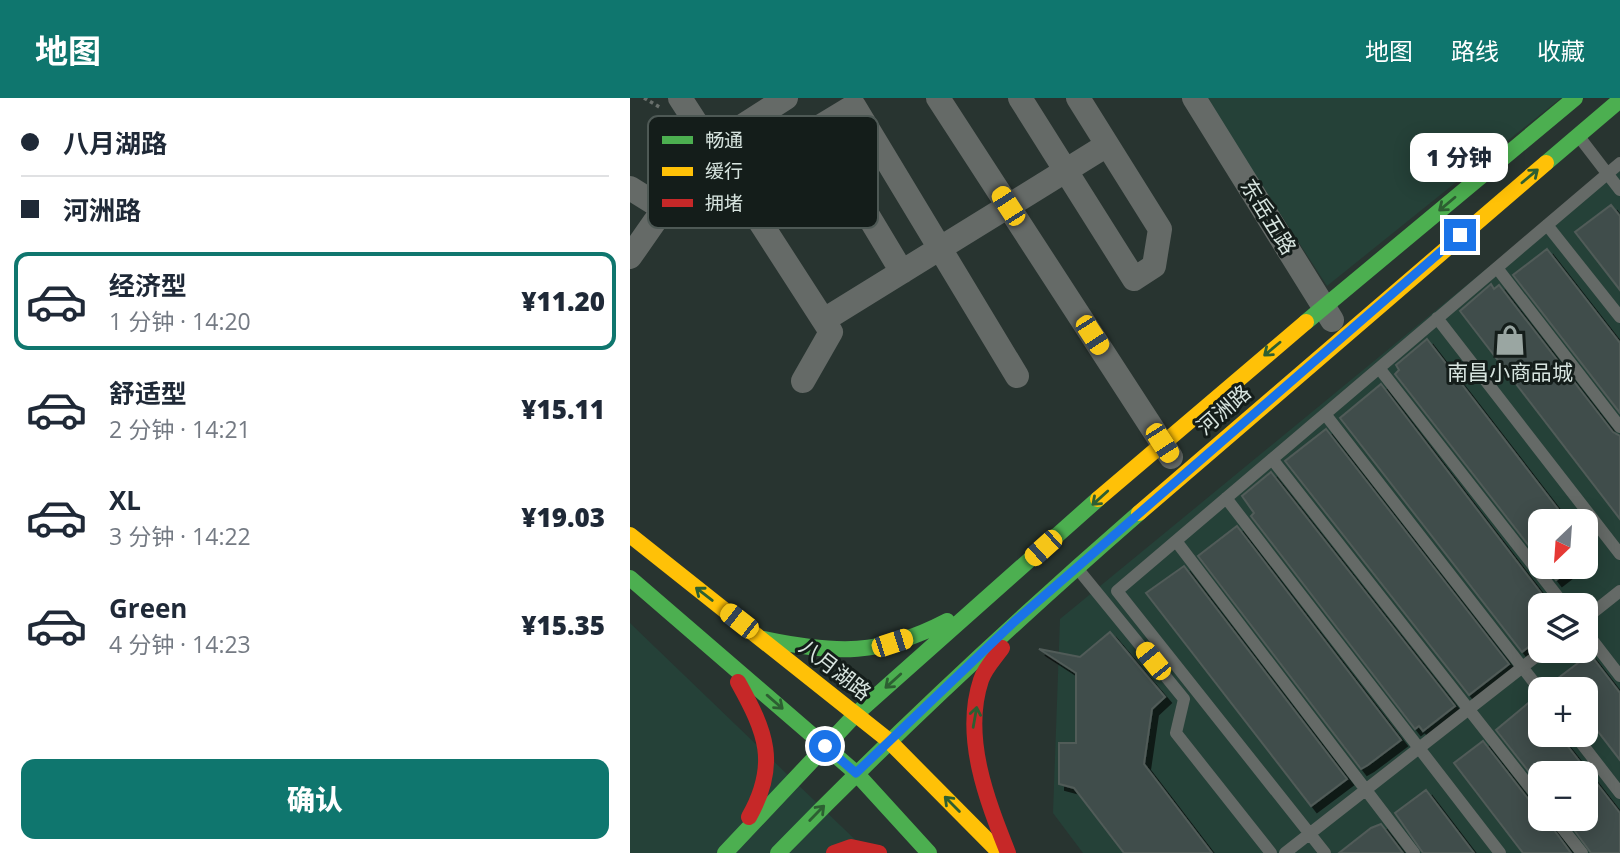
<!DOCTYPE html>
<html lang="zh">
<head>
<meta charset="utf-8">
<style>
  :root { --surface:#fff; --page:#f6f6f7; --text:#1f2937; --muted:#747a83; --line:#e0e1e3; --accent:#0f766e }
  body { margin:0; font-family:"Open Sans","Noto Sans SC",sans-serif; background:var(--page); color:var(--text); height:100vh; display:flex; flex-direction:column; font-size:26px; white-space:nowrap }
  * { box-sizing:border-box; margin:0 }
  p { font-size:23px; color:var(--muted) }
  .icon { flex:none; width:38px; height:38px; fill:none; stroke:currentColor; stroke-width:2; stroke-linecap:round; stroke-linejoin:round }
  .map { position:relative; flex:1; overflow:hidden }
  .sheet { display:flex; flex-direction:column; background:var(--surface); width:630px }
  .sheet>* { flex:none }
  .banner { display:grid; align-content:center; height:154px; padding:0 21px; background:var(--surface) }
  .needle { width:46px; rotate:205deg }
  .fabs { position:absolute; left:898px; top:411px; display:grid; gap:14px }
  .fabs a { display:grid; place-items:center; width:70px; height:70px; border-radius:14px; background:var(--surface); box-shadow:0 4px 18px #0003; font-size:35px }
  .end { position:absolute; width:32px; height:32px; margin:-16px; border:9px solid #1a73e8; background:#fff; box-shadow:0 0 0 4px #fff }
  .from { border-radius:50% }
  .bubble { position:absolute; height:49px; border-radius:14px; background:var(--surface); box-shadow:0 4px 18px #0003; font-size:23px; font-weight:800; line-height:49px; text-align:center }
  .car { position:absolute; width:21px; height:42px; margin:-21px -10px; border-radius:9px; box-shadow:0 0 5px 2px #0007; background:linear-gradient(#f5c518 24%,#345 0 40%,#f5c518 0 76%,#345 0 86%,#f5c518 0) }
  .banner b { display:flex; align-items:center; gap:24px; height:66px; font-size:26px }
  .banner b+b { border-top:2px solid var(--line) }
  .banner i { width:18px; height:18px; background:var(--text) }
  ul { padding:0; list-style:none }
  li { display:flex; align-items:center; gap:21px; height:98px; margin:0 14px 10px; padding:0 7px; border:4px solid transparent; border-radius:14px }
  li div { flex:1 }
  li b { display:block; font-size:26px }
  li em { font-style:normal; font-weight:800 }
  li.selected { border-color:var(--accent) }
  li>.icon { width:63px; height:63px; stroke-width:1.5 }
  .primary-button { display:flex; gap:14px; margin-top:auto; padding:14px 21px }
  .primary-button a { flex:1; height:80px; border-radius:14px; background:var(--accent); color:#fff; font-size:28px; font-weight:800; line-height:80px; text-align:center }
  header { display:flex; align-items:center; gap:42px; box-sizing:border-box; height:98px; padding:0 35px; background:var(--accent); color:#fff }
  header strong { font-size:33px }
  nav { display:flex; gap:38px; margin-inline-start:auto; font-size:24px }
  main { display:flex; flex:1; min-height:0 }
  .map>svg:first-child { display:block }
  .built { fill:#254138; fill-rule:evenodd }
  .building { fill:#414e4b; stroke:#515b59; stroke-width:2; filter:url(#shadow) }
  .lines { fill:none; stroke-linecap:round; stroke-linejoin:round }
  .path { stroke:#69706c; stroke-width:3.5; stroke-dasharray:3.5 3.5; stroke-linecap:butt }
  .lane { stroke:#656a67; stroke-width:12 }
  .street { stroke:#656a67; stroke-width:24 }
  .fast { stroke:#4caf50; stroke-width:16 }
  .slow { stroke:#ffc107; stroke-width:16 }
  .jam { stroke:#c62828; stroke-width:16 }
  .oneway { stroke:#2d5f32 }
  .route { stroke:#1a73e8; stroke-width:9 }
  .labels { text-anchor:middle; stroke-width:6; stroke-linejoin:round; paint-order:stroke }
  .street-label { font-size:21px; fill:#d7e4df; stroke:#141d1a }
  .poi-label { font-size:21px; fill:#d7e4df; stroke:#141d1a }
  .key { fill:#141d1a; stroke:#4e5955; stroke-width:2 }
  .key-label { font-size:19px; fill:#d7e4df }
</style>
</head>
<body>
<header>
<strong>地图</strong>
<nav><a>地图</a><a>路线</a><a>收藏</a></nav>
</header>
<main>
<section class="sheet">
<div class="banner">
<b><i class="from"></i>八月湖路</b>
<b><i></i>河洲路</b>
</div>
<ul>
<li class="selected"><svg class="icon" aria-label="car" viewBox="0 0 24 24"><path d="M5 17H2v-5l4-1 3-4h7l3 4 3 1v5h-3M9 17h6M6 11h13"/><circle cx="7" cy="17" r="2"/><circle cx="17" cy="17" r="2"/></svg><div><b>经济型</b><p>1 分钟 · 14:20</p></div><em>¥11.20</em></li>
<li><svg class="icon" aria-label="car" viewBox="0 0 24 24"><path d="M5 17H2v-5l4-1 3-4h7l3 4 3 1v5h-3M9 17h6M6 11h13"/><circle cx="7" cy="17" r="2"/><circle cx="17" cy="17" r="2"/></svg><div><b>舒适型</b><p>2 分钟 · 14:21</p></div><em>¥15.11</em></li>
<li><svg class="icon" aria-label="car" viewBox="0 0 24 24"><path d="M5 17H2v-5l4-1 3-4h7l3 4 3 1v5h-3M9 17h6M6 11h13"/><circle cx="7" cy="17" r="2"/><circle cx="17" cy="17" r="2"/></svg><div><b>XL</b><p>3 分钟 · 14:22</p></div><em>¥19.03</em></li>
<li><svg class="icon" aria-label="car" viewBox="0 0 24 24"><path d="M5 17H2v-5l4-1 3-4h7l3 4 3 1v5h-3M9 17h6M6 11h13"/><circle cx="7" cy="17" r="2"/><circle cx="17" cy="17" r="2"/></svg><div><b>Green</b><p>4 分钟 · 14:23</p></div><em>¥15.35</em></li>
</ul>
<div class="primary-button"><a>确认</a></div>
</section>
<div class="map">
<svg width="990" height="755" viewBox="0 0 990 755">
  <defs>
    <filter id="shadow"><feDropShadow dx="6" dy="6" stdDeviation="0" flood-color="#0009"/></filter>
  </defs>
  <rect width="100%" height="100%" fill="#283430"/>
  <path class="built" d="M575,0H931L697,188Z
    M990,61V755H453L423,715L430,521ZM910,424H956V469H910ZM910,508H956V553H910ZM910,592H956V637H910ZM910,676H956V721H910Z
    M0,525L1,526L239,755H0Z"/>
  <path class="building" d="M981,107L990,118V192L945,134Z
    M917,151L990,245V315L883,177Z
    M861,186L864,191L869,187L983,334L990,338V421L830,213Z
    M797,241L938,424H910V462L765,276L769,272L766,267Z
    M751,286L921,508H910V540L892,554L710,320Z
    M696,331L879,566L839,597L655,363Z
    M641,374L825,608L793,633L789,628L785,631L621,418L624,415L612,398Z
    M607,428L771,642L738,667L731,671L568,458Z
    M554,468L717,681L681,708L516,495Z
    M916,469H943L926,482Z
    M480,534L535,599L522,611L514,666L582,755H494L444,690L429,686V645H446V575L409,551L450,559Z
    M960,556L990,595V662L956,618V592H935L927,581Z
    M902,602L910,612V637H929L990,715V755H961L936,721H956V676H910V688L866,632Z
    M853,643L903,707L910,711V721H916L941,755H893L824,665Z
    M796,692L844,755H793L765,715Z
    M751,726L773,755H709L741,730Z"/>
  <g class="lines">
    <path class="path" d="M14,0L31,10"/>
    <path class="lane" d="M950,40L990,92
      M917,127L990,219
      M867,170L990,329
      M807,220L990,456
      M749,270L935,508
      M695,316L910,592
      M642,361L910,702
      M596,400L870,755
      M546,443L784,755
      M447,470L554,601L546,635L641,755
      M956,520L990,493
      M956,534L990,578
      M945,637L990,695
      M925,721L952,755
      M655,755L913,553
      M695,755L487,493L990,65"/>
    <path class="street" d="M50,0L201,234L173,283
      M308,0L541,359
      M390,0L504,181L524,168L530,131L448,0
      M564,0L702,222
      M0,90L32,110
      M0,159L69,60L81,48L156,0
      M272,174L186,31L224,8L387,278
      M194,222L477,47"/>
    <path class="fast" d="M916,65L990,2
      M676,224L945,0
      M0,480L226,675L299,755
      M134,541C206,556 250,558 317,523
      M95,755L226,616L468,401
      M148,755C264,636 384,524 509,415"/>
    <path class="slow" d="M468,401L676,224
      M509,415L916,65
      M0,437L258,642L370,755"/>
    <path class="jam" d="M372,550C365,560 355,570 351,582C332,639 357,702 378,755
      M108,584C136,634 149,666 119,719
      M204,755L221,749L249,755"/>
  </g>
  <defs><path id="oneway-shaft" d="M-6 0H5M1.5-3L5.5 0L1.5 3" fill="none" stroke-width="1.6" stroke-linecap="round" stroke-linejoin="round" transform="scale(1.75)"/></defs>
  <g class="oneway">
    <use href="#oneway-shaft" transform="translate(900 78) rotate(-40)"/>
    <use href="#oneway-shaft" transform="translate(817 106) rotate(140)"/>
    <use href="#oneway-shaft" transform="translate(642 251) rotate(140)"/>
    <use href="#oneway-shaft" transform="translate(470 400) rotate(138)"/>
    <use href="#oneway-shaft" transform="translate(74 496) rotate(-142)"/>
    <use href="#oneway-shaft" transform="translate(263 583) rotate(138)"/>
    <use href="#oneway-shaft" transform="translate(145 604) rotate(41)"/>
    <use href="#oneway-shaft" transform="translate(345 619) rotate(-80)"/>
    <use href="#oneway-shaft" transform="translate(322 706) rotate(-135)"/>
    <use href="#oneway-shaft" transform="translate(187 715) rotate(-46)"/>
  </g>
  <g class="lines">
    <path class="route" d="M195,648L226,675L384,524L830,137"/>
  </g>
  <defs>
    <symbol id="shop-bare" viewBox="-9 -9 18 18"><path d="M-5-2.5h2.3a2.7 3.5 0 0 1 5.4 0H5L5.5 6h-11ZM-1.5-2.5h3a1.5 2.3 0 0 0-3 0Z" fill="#9aa6a2" stroke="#141d1a" stroke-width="2.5" paint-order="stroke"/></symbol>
  </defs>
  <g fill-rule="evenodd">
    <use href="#shop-bare" x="858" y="220" width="44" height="44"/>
  </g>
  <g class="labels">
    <g class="street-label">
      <text transform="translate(638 119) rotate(58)" y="7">东岳五路</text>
      <text transform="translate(594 312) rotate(-41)" y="7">河洲路</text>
      <text transform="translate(205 572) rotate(38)" y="7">八月湖路</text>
    </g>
    <g class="poi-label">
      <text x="880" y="282">南昌小商品城</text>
    </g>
  </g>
  <rect x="18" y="18" width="230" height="112" rx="10" class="key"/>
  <rect x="32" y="38" width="31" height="8" fill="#4caf50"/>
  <rect x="32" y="69" width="31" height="9" fill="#ffc107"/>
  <rect x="32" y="101" width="31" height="8" fill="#c62828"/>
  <g class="key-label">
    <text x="75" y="49">畅通</text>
    <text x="75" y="80">缓行</text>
    <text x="75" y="112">拥堵</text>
  </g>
</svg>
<div class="fabs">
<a><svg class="needle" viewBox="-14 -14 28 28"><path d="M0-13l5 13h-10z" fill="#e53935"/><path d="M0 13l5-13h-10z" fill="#747a83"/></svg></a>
<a><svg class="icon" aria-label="layers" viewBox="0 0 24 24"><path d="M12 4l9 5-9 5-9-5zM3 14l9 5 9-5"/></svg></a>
<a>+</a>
<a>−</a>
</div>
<i class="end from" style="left:195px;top:648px"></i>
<i class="end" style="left:830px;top:137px"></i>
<div class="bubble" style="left:780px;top:35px;width:98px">1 分钟</div>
<i class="car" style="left:378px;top:108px;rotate:327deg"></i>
<i class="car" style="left:462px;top:237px;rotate:147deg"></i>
<i class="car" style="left:532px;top:345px;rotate:147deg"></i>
<i class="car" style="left:413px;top:450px;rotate:228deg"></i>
<i class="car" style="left:109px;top:523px;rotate:308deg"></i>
<i class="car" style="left:262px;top:545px;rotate:72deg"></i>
<i class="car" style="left:523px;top:563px;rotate:321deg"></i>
</div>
</main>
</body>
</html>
